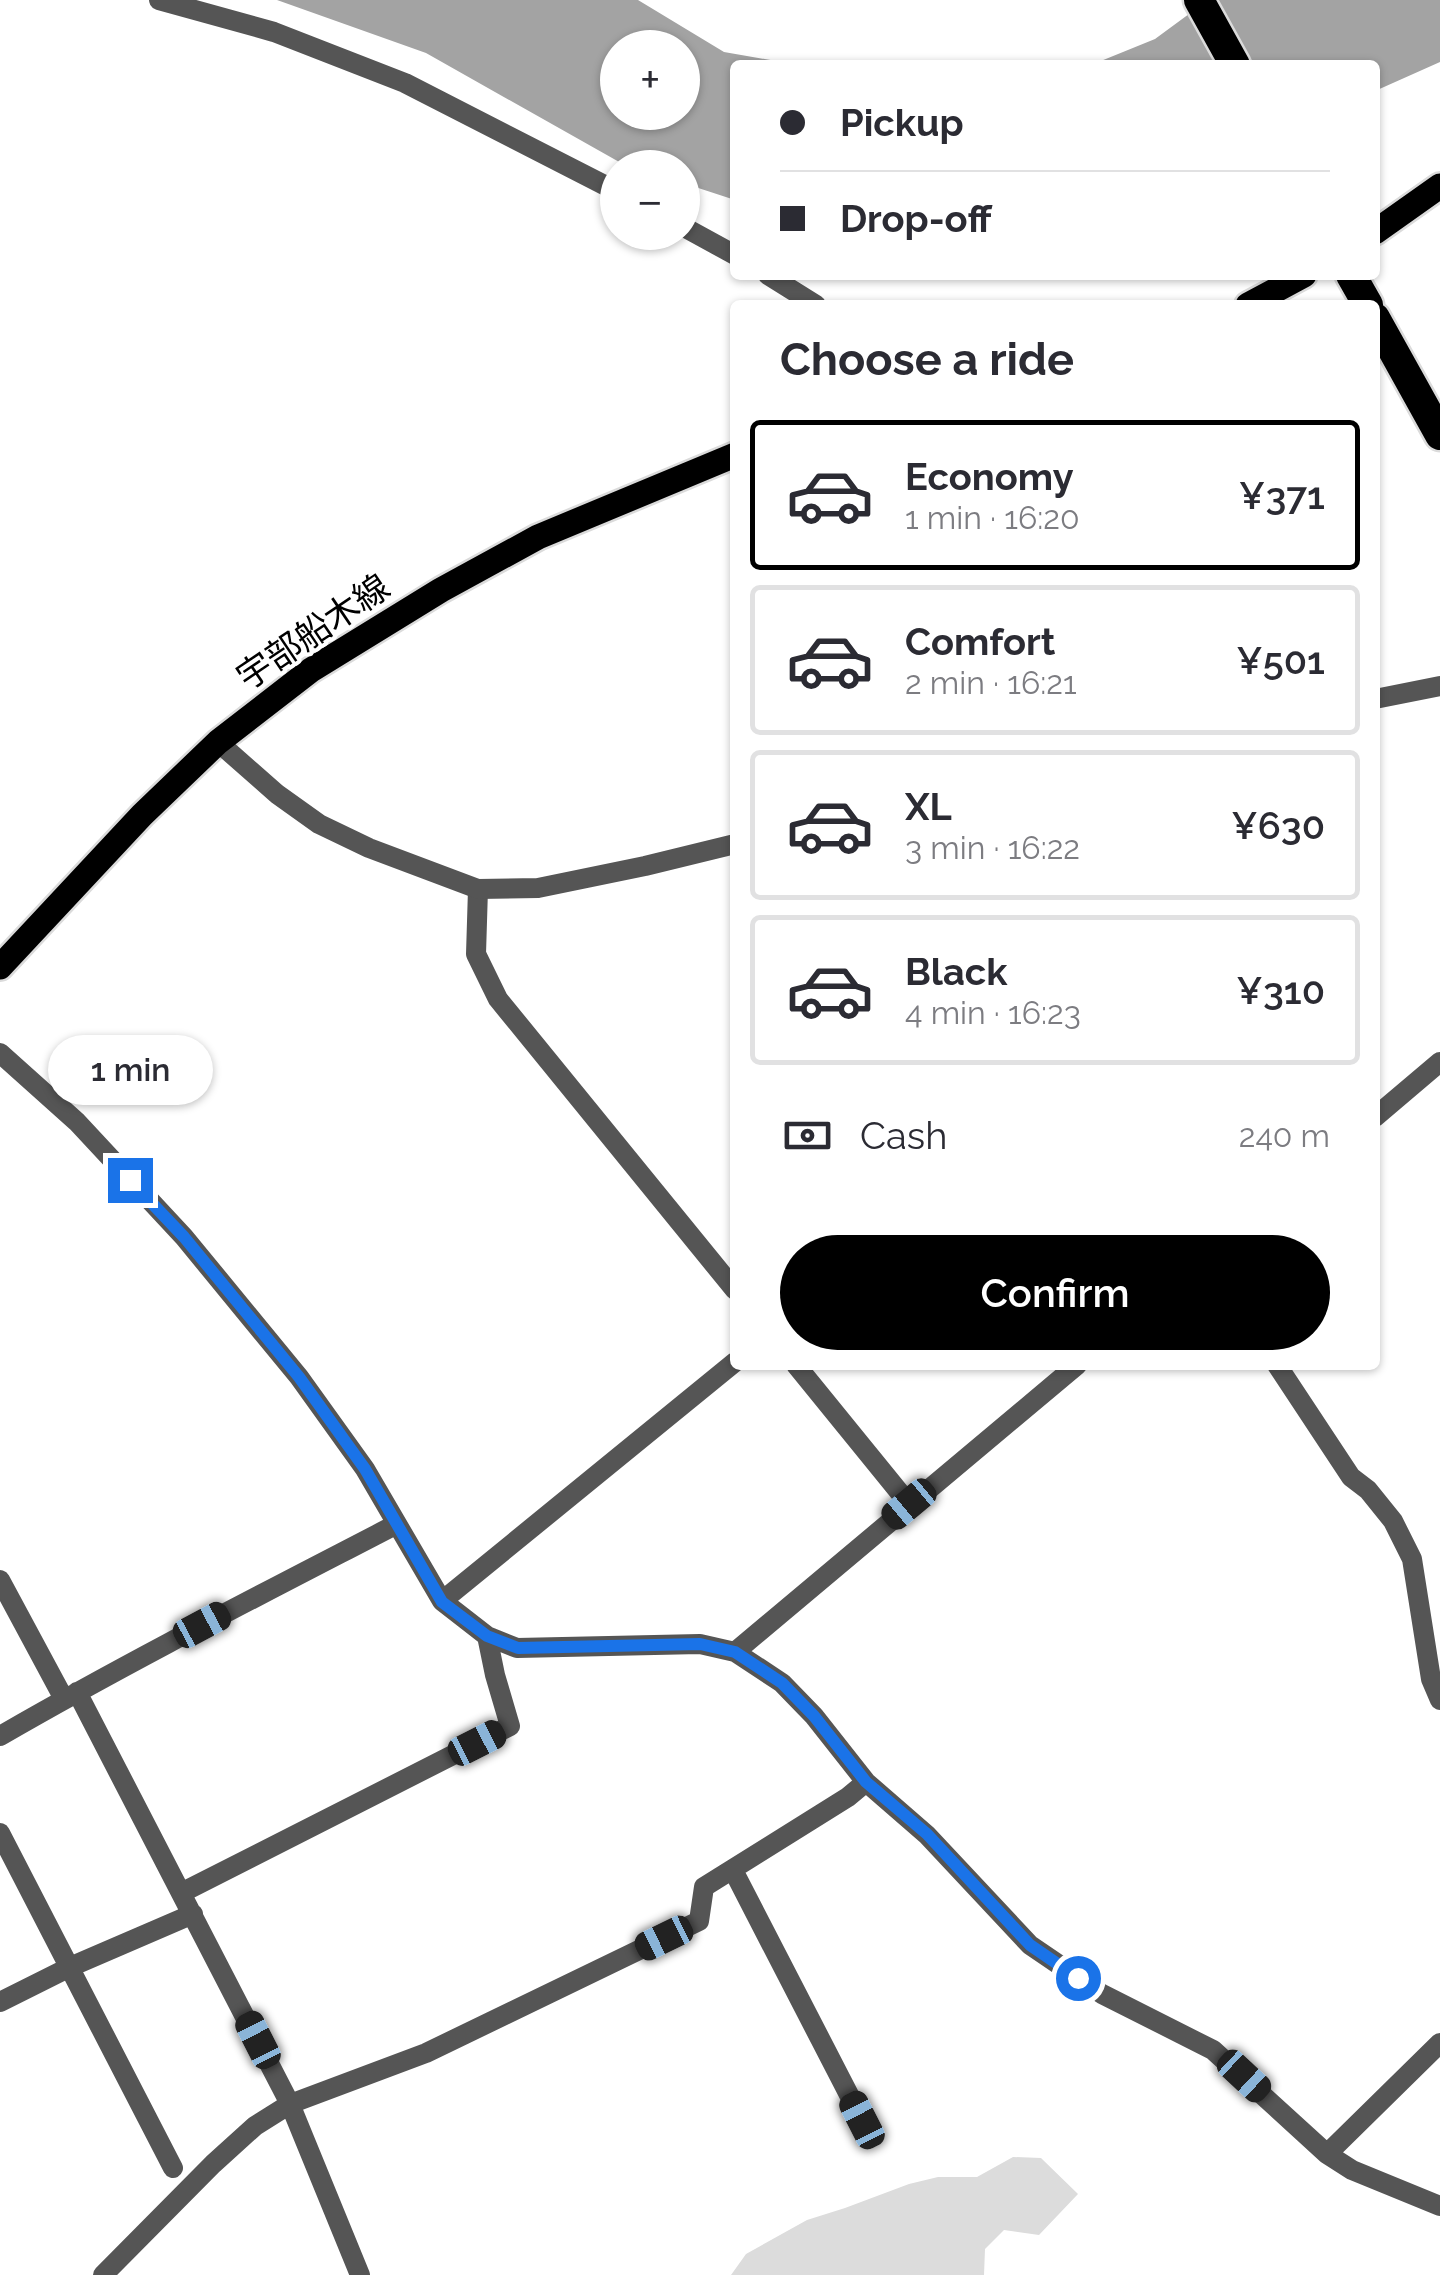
<!DOCTYPE html>
<html lang="en">
<head>
<meta charset="utf-8">
<style>
  :root { --surface:#fff; --page:#f7f7f7; --text:#2b2b33; --muted:#7c7c81; --line:#e1e1e2; --accent:#000 }
  body { margin:0; font-family:Raleway,"Noto Sans JP",sans-serif; background:var(--page); color:var(--text); height:100vh; display:flex; flex-direction:column; font-size:38px; white-space:nowrap }
  * { box-sizing:border-box; margin:0 }
  p { font-size:32px; color:var(--muted) }
  .icon { flex:none; width:55px; height:55px; fill:none; stroke:currentColor; stroke-width:2; stroke-linecap:round; stroke-linejoin:round }
  .map { position:relative; flex:1; overflow:hidden }
  .panel { position:absolute; left:730px; top:300px; width:650px; height:1070px; display:flex; flex-direction:column; background:var(--surface); border-radius:10px; box-shadow:0 2px 8px #0004 }
  .panel>* { flex:none }
  .hud { position:absolute; left:730px; top:60px; width:650px; height:220px; border-radius:10px; box-shadow:0 2px 8px #0004; display:grid; align-content:center; height:220px; padding:0 50px; background:var(--surface) }
  .tools { position:absolute; left:600px; top:30px; display:grid; gap:20px }
  .tools a { display:grid; place-items:center; width:100px; height:100px; border-radius:50%; background:var(--surface); box-shadow:0 2px 8px #0004; font-size:50px }
  .end { position:absolute; width:45px; height:45px; margin:-22px; border:12px solid #1a73e8; background:#fff; box-shadow:0 0 0 5px #fff }
  .from { border-radius:50% }
  .bubble { position:absolute; height:70px; border-radius:35px; background:var(--surface); box-shadow:0 2px 8px #0004; font-size:32px; font-weight:600; line-height:70px; text-align:center }
  .car { position:absolute; width:30px; height:60px; margin:-30px -15px; border-radius:12px; box-shadow:0 0 8px 2px #0007; background:linear-gradient(#222 24%,#8ab4d8 0 40%,#222 0 76%,#8ab4d8 0 86%,#222 0) }
  .hud b { display:flex; align-items:center; gap:35px; height:95px; font-size:38px }
  .hud b+b { border-top:2px solid var(--line) }
  .hud i { width:25px; height:25px; background:var(--text) }
  ul { padding:0; list-style:none }
  li { display:flex; align-items:center; gap:30px; height:150px; margin:0 20px 15px; padding:0 30px; border:5px solid var(--line); border-radius:10px }
  li div { flex:1 }
  li b { display:block; font-size:38px }
  li em { font-style:normal; font-weight:600 }
  li.active { border-color:var(--accent) }
  li>.icon { width:90px; height:90px; stroke-width:1.5 }
  h2 { padding:0 50px; font-size:45px; line-height:120px }
  .pay { display:flex; align-items:center; gap:25px; height:110px; padding:0 50px; font-size:38px }
  .pay p { margin-inline-start:auto }
  .action { display:flex; gap:20px; margin-top:auto; padding:20px 50px }
  .action a { flex:1; height:115px; border-radius:60px; background:var(--accent); color:#fff; font-size:40px; font-weight:600; line-height:115px; text-align:center }
  .map>svg:first-child { display:block }
  .green { fill:#dcdcdc }
  .water { fill:#a3a3a3; fill-rule:evenodd }
  .lines { fill:none; stroke-linecap:round; stroke-linejoin:round }
  .primary-casing { stroke:#dbdbdb; stroke-width:30 }
  .motorway-casing { stroke:#dbdbdb; stroke-width:35 }
  .minor { stroke:#555; stroke-width:20 }
  .tertiary { stroke:#555; stroke-width:20 }
  .primary { stroke:#000; stroke-width:25 }
  .motorway { stroke:#000; stroke-width:30 }
  .route { stroke:#1a73e8; stroke-width:12 }
  .labels { text-anchor:middle; stroke-width:8; stroke-linejoin:round; paint-order:stroke }
  .street-label { font-size:35px; fill:#000; stroke:#fff }
</style>
</head>
<body>
<div class="map">
<svg width="1440" height="2275" viewBox="0 0 1440 2275">
  <rect width="100%" height="100%" fill="#fff"/>
  <path class="green" d="M1013,2157L1041,2158L1078,2194L1039,2235L1004,2230L985,2249L984,2275H731L746,2254L807,2220L845,2208L909,2184L938,2177H977Z"/>
  <path class="water" d="M277,0H638L724,52L799,65H735V200L683,183L682,168L634,167L621,163L426,53ZM618,48H682V112H618Z
    M1208,0H1440V62L1375,91V65H1091L1155,39Z"/>
  <g class="lines">
    <defs>
      <path id="primary" d="M1375,232L1440,186
        M1248,305L1304,275
        M0,967L142,815L218,742L311,670L441,590L538,537L735,455"/>
      <path id="motorway" d="M1199,0L1235,65
        M1351,275L1368,305
        M1375,318L1440,435"/>
    </defs>
    <use href="#primary" class="primary-casing"/>
    <use href="#motorway" class="motorway-casing"/>
    <path class="minor" d="M159,0L274,32L405,83L618,192
      M682,226L735,255
      M768,275L816,305
      M478,889L476,954L498,999L735,1290
      M0,1053L77,1122L184,1237L299,1377L365,1469L442,1601L487,1636L517,1648L700,1644L735,1652L782,1683L814,1716L866,1782L927,1835L1030,1945L1102,1994L1213,2050L1327,2154L1352,2170L1440,2206
      M1375,1117L1440,1062
      M796,1365L909,1504
      M1277,1365L1351,1477L1368,1490L1393,1521L1412,1559L1431,1679L1440,1700
      M0,1580L64,1699
      M442,1601L735,1362
      M735,1652L1077,1365
      M77,1692L290,2104L360,2275
      M0,1736C130,1661 264,1593 397,1524
      M0,1833L173,2168
      M733,1870L862,2120
      M181,1893L510,1726L495,1675L487,1636
      M0,2002L70,1967L193,1914
      M1327,2154L1440,2043
      M103,2275L213,2164L255,2126L290,2104L426,2053L699,1921L704,1887L848,1797L866,1782"/>
    <path class="tertiary" d="M1375,699L1440,686
      M218,742L277,794L319,824L369,848L478,889L538,888L645,866L735,844"/>
    <use href="#primary" class="primary"/>
    <use href="#motorway" class="motorway"/>
  </g>
  <g class="lines">
    <path class="route" d="M130,1180L184,1237L299,1377L365,1469L442,1602L487,1636L518,1648L700,1644L735,1652L782,1683L814,1716L866,1782L927,1834L1030,1945L1078,1978"/>
  </g>
  <g class="labels">
    <g class="street-label">
      <text transform="translate(313 632) rotate(-34)" y="12">宇部船木線</text>
    </g>
  </g>
</svg>
<div class="tools">
<a>+</a>
<a>−</a>
</div>
<i class="end from" style="left:1078px;top:1978px"></i>
<i class="end" style="left:130px;top:1180px"></i>
<div class="bubble" style="left:48px;top:1035px;width:165px">1 min</div>
<i class="car" style="left:909px;top:1504px;rotate:230deg"></i>
<i class="car" style="left:202px;top:1625px;rotate:62deg"></i>
<i class="car" style="left:477px;top:1743px;rotate:63deg"></i>
<i class="car" style="left:664px;top:1938px;rotate:244deg"></i>
<i class="car" style="left:258px;top:2040px;rotate:333deg"></i>
<i class="car" style="left:1244px;top:2076px;rotate:133deg"></i>
<i class="car" style="left:862px;top:2120px;rotate:333deg"></i>
<div class="hud">
<b><i class="from"></i>Pickup</b>
<b><i></i>Drop-off</b>
</div>
<section class="panel">
<h2>Choose a ride</h2>
<ul>
<li class="active"><svg class="icon" aria-label="car" viewBox="0 0 24 24"><path d="M5 17H2v-5l4-1 3-4h7l3 4 3 1v5h-3M9 17h6M6 11h13"/><circle cx="7" cy="17" r="2"/><circle cx="17" cy="17" r="2"/></svg><div><b>Economy</b><p>1 min · 16:20</p></div><em>¥371</em></li>
<li><svg class="icon" aria-label="car" viewBox="0 0 24 24"><path d="M5 17H2v-5l4-1 3-4h7l3 4 3 1v5h-3M9 17h6M6 11h13"/><circle cx="7" cy="17" r="2"/><circle cx="17" cy="17" r="2"/></svg><div><b>Comfort</b><p>2 min · 16:21</p></div><em>¥501</em></li>
<li><svg class="icon" aria-label="car" viewBox="0 0 24 24"><path d="M5 17H2v-5l4-1 3-4h7l3 4 3 1v5h-3M9 17h6M6 11h13"/><circle cx="7" cy="17" r="2"/><circle cx="17" cy="17" r="2"/></svg><div><b>XL</b><p>3 min · 16:22</p></div><em>¥630</em></li>
<li><svg class="icon" aria-label="car" viewBox="0 0 24 24"><path d="M5 17H2v-5l4-1 3-4h7l3 4 3 1v5h-3M9 17h6M6 11h13"/><circle cx="7" cy="17" r="2"/><circle cx="17" cy="17" r="2"/></svg><div><b>Black</b><p>4 min · 16:23</p></div><em>¥310</em></li>
</ul>
<div class="pay"><svg class="icon" aria-label="cash" viewBox="0 0 24 24"><path d="M3 7h18v10H3z"/><circle cx="12" cy="12" r="2"/></svg>Cash<p>240 m</p></div>
<div class="action"><a>Confirm</a></div>
</section>
</div>
</body>
</html>
